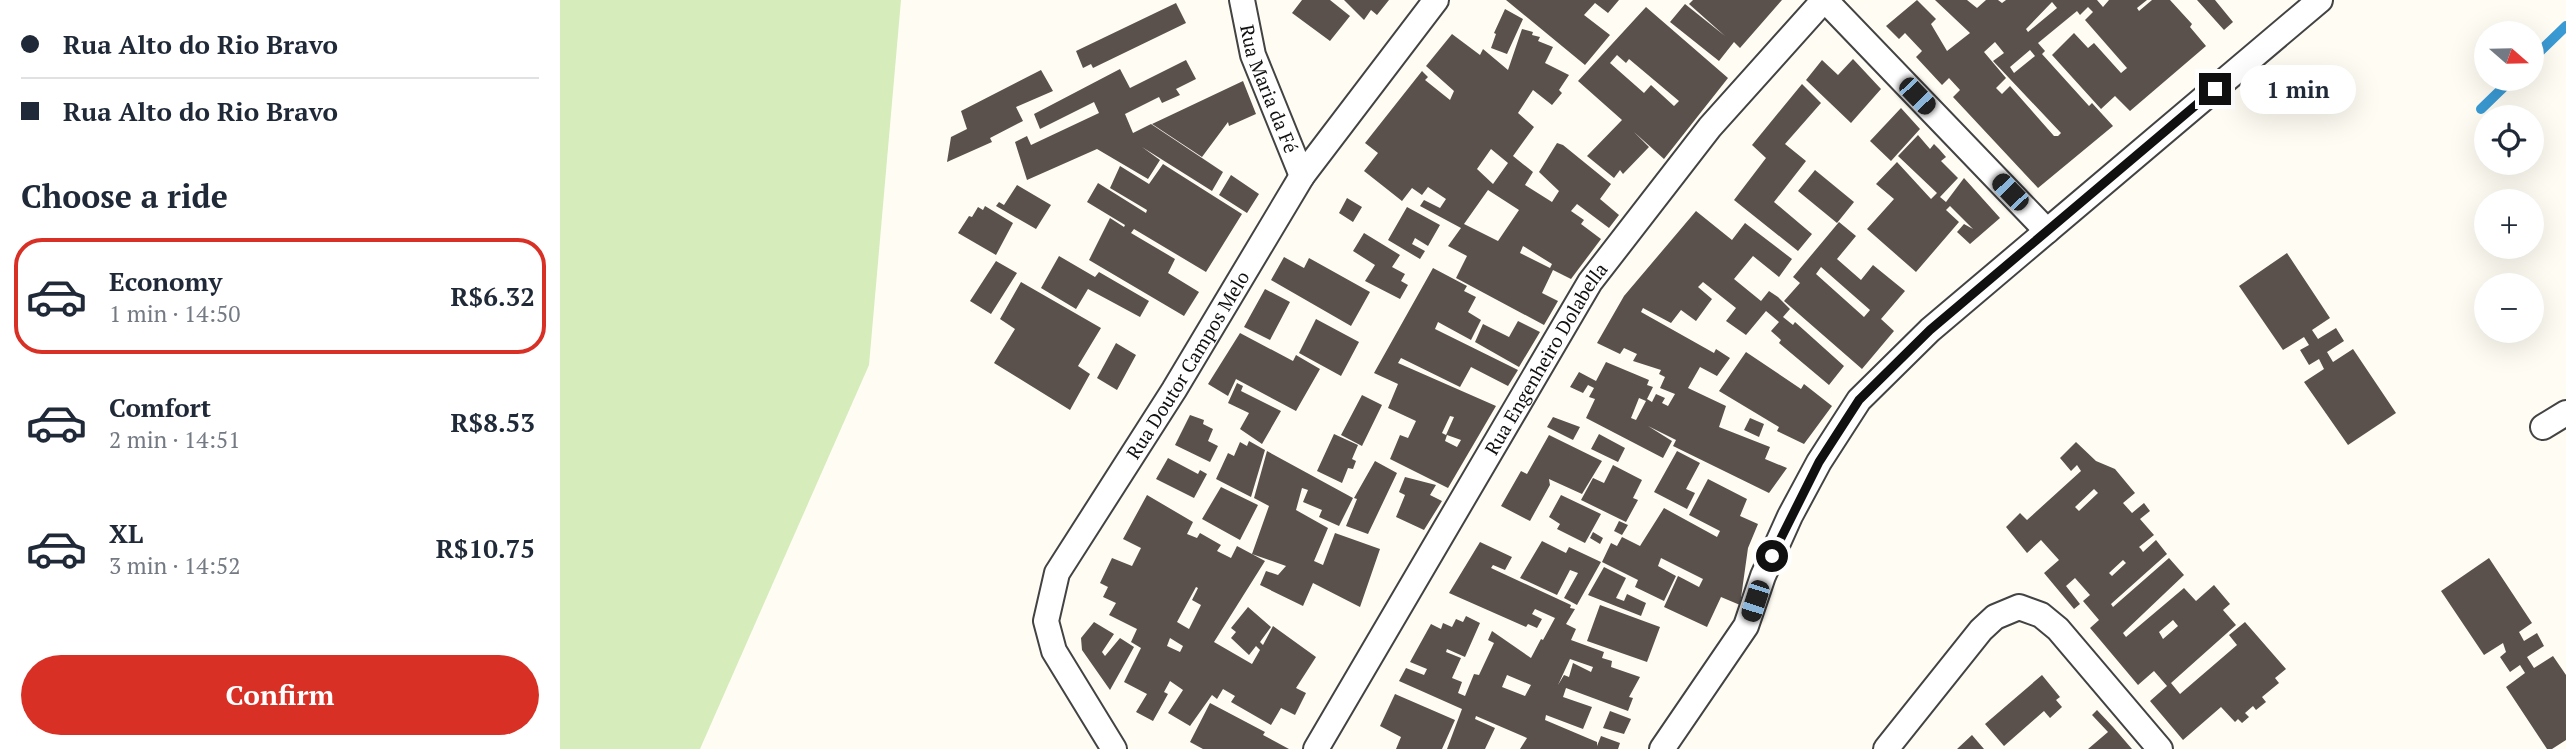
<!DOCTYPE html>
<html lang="en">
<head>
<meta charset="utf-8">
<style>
  :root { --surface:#fff; --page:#f6f6f7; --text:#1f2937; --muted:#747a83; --line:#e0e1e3; --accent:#d93025 }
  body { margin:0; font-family:"PT Serif",serif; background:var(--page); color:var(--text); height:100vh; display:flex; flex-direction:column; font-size:26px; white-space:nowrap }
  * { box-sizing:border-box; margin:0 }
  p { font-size:23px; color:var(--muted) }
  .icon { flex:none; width:38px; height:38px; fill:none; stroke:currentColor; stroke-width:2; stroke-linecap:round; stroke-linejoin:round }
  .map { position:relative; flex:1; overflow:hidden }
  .sheet { display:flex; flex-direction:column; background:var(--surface); width:560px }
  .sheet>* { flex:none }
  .banner { display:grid; align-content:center; height:154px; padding:0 21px; background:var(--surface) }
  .needle { width:46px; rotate:110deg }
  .tools { position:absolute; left:1914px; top:21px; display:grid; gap:14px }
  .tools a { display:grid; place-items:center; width:70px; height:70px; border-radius:50%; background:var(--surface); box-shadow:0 7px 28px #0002; font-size:35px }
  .end { position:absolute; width:32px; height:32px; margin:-16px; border:9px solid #101010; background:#fff; box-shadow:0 0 0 4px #fff }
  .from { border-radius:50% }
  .bubble { position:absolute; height:49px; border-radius:24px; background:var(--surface); box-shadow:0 7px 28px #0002; font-size:23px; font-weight:700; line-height:49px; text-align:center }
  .car { position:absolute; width:21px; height:42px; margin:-21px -10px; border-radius:9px; box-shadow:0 0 5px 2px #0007; background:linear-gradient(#222 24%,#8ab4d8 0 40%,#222 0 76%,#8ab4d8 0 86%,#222 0) }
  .banner b { display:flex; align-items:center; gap:24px; height:66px; font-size:26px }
  .banner b+b { border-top:2px solid var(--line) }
  .banner i { width:18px; height:18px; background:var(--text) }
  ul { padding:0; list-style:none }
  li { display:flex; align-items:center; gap:21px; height:116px; margin:0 14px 10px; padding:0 7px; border:4px solid transparent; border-radius:28px }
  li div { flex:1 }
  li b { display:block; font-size:26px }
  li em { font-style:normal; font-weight:700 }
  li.current { border-color:var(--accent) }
  li>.icon { width:63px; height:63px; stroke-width:1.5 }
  h2 { padding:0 21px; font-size:32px; line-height:84px }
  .primary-button { display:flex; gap:14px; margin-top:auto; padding:14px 21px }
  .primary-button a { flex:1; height:80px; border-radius:42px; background:var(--accent); color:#fff; font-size:28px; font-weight:700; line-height:80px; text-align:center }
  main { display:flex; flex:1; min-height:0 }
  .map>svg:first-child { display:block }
  .green { fill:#d6ecbb }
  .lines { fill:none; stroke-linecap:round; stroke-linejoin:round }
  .stream { stroke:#3a9ad3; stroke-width:10 }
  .building { fill:#5a514c; fill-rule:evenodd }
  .minor-casing { stroke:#434343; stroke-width:28 }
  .minor { stroke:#fff; stroke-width:24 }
  .route { stroke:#101010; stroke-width:9 }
  .labels { text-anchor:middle; stroke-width:7; stroke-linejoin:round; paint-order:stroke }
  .street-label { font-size:19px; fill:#101010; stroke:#fff }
</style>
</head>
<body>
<main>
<section class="sheet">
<div class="banner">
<b><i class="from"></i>Rua Alto do Rio Bravo</b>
<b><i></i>Rua Alto do Rio Bravo</b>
</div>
<h2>Choose a ride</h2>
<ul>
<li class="current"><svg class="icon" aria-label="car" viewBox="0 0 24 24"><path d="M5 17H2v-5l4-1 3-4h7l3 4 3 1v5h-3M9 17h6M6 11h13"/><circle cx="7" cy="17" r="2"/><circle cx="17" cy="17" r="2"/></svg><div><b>Economy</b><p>1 min · 14:50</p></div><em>R$6.32</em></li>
<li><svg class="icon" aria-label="car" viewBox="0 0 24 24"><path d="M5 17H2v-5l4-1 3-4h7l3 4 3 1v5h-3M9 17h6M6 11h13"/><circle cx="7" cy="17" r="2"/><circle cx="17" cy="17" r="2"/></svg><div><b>Comfort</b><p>2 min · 14:51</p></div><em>R$8.53</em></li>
<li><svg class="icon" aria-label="car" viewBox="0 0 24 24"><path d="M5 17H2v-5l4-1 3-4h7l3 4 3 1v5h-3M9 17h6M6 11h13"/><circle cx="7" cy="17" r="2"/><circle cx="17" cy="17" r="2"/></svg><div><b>XL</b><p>3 min · 14:52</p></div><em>R$10.75</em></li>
</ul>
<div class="primary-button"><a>Confirm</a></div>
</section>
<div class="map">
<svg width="2006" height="749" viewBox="0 0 2006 749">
  <rect width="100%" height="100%" fill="#fffcf4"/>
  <path class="green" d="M0,0H341L309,365L140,749H0Z"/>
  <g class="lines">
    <path class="stream" d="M1972,59L2006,26
      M1921,109L1952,79"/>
  </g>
  <path class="building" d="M742,0H770L790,16L770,41L732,13Z
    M784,0H829L817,15L811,10L804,20Z
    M946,0H1059L1048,13L1035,3L1024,15L1050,35L1025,65Z
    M1133,0H1222L1180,48L1174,42L1159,61L1110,22L1125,4L1165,36L1129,4Z
    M1357,0L1376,19L1371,24L1387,51L1410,33L1375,0H1407L1417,8L1426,0H1438L1442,3L1446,0H1537L1543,7L1549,0H1587L1577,8L1579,11L1592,0H1610L1632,24L1630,27L1646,46L1570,111L1555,96L1541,109L1492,55L1514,33L1528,48L1534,43L1561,73L1567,68L1525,20L1533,12L1528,7L1520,15L1517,11L1478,43L1485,51L1482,54L1529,106L1532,103L1553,126L1478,188L1393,97L1400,90L1389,78L1382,85L1356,57L1362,51L1345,33L1339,39L1326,26ZM1492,2L1497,8L1468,32L1466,29ZM1435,42L1444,53L1433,61L1501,133L1498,136H1494L1450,86L1442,94L1436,88L1446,78L1424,52ZM1470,50L1475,56L1454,73L1450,67Z
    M1637,0H1655L1673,22L1664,30Z
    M616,3L626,23L533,68L531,64L523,68L516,51Z
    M1086,7L1168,78L1104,159L1074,132L1089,147L1063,174L1060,170L1054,178L1027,156L1062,120L1018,81ZM1057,55L1066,63L1069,59L1119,101L1114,106L1091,85L1084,93L1050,63Z
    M945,9L963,19L947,54L931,48L936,34L934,33Z
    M962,29L973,32L972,35L980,37L978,41L993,47L985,63L1009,75L999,90L1002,93L992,105L973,90L958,113L974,127L953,156L973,172L965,185L992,202L999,191L979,172L997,143L1003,145L1051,184L1040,199L1059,215L1049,228L1017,204L1011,211L1024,220L1021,224L1041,239L1011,279L993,270L982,293L998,301L984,325L896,278L907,256L888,246L901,228L860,206L864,200L880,208L886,199L868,187L862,195L852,188L842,201L804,171L818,153L805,143L862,71L868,77L865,80L890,100L894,91L866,66L892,34L920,55L923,49L948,70ZM931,149L948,163L933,184L917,169ZM928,190L959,210L938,241L904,224ZM963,246L992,264L990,268L960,253Z
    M1293,59L1321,89L1291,123L1246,80L1262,60L1278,75Z
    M626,60L636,79L616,89L620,95L602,103L599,97L565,114L573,133L591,124L663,172L652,191L582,147L600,160L588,179L537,149L467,180L455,142L467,136L471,145L539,113L534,102L480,129L474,114L560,69L570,88Z
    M481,70L493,91L456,107L463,121L430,138L432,142L387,162L391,137L407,129L401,111Z
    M683,81L696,114L669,126L668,122L642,157L592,124Z
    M1242,84L1261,103L1225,144L1246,161L1214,202L1252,234L1238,251L1174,200L1206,158L1192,145Z
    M1341,108L1360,129L1331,161L1310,141Z
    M1358,135L1370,149L1374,144L1379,149L1386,157L1381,161L1398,178L1380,197L1386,202L1404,178L1440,218L1410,244L1397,232L1404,224L1413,229L1390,206L1386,210L1399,222L1356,272L1307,229L1334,199L1316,184L1337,162L1371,199L1377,193L1338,156Z
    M603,164L682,214L646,272L574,229L571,233L615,259L608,273L639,292L624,316L529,260L550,218L564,227L565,225L527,202L538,183L586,213L587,210L550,188L560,166L589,184Z
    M1255,170L1294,202L1277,223L1238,191Z
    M671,175L699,194L687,213L659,195Z
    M457,185L491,205L476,229L436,206L439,202L444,205Z
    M787,198L802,207L793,222L779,213Z
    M425,206L453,223L436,255L398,233L409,216L412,217L418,207L423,210Z
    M847,207L880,225L868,246L855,238L852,244L865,251L860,259L828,240Z
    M1136,211L1172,240L1185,223L1232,259L1219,277L1193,256L1174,279L1201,301L1209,291L1218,297L1230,309L1223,317L1233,325L1235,322L1284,366L1269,385L1219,343L1221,340L1211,331L1219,322L1206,311L1186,335L1166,321L1176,308L1143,282L1138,287L1152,299L1136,321L1121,310L1111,323L1083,308L1081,312L1154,353L1156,349L1170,358L1157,376L1140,367L1128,388L1166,406L1159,427L1210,447L1205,459L1227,468L1209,493L1113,446L1116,440L1088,426L1112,441L1103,458L1026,418L1035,399L1029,397L1034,388L1028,385L1023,393L1010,387L1019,372L1036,381L1046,362L1089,380L1087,385L1093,387L1087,399L1092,402L1096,394L1105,398L1102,403L1108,406L1115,394L1100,388L1105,377L1099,374L1101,370L1073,361L1077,354L1064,348L1060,354L1037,343L1064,296ZM1079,398L1086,401L1076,420L1071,418Z
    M1279,222L1296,236L1277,259L1301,280L1313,265L1345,291L1321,319L1334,331L1302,369L1224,301L1240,283L1233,277ZM1261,267L1310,310L1304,317L1256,274Z
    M804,233L840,255L832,267L845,274L841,281L848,285L840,299L805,281L815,265L793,251Z
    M1727,253L1770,318L1752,330L1758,339L1776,328L1784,341L1767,352L1773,362L1793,349L1836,413L1788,445L1744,382L1764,369L1759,359L1749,365L1740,350L1749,345L1744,337L1723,350L1679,286Z
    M499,256L535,277L539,272L589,301L580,317L528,289L516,309L481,288Z
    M724,257L744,268L749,258L810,292L791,326L711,280Z
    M436,261L457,273L431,314L410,301Z
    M873,268L907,286L904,291L916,297L908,312L921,320L911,340L878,322L875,329L958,370L948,386L911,367L900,387L841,358L838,363L936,406L888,488L830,459L840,435L848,438L856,421L828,408L838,384L814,373ZM890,416L894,417L886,435L882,433ZM887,435L901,440L897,447L885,441Z
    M461,282L541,328L518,366L530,374L510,410L434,363L455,329L440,319Z
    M705,289L730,302L710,340L684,327Z
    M756,319L799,342L781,376L739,353Z
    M958,321L980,332L959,367L915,342L923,324L949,337Z
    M680,333L733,361L736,355L760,369L736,411L676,379L668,396L648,384Z
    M556,343L576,355L557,390L537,378Z
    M1186,352L1241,389L1244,384L1272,406L1244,444L1217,431L1219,427L1159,391Z
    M677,383L683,386L681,391L721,411L702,444L680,429L689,413L668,403Z
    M802,395L822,405L802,446L781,435Z
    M630,415L644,420L643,424L653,429L648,441L658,446L650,462L615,445Z
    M993,417L1020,427L1013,440L987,427Z
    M1190,418L1204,424L1199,437L1184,430Z
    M774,434L798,445L792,459L796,461L793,469L788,468L782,483L757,471Z
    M1039,434L1065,448L1058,462L1031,449Z
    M989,435L1042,461L1022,494L989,479L990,485L970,521L941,506L961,471L967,474Z
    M689,441L705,450L691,497L656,479L668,453L674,456L680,442L687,446Z
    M1516,442L1536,461L1555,469L1575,493L1563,503L1572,513L1584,503L1590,511L1580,519L1594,535L1579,547L1581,549L1583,552L1596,540L1607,554L1551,604L1553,607L1609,558L1624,575L1563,633L1566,637L1624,588L1636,601L1654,585L1670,604L1663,610L1676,625L1611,683L1620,694L1677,645L1669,635L1685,622L1726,669L1715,678L1719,683L1702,697L1706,702L1696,710L1693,706L1685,713L1689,717L1682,723L1678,719L1675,722L1661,707L1623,740L1590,701L1607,686L1594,671L1578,685L1530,628L1539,620L1523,601L1530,595L1515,578L1506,586L1520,604L1514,609L1484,573L1499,560L1481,540L1467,553L1446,527L1460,513L1467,520L1521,471L1517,465L1511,471L1500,458ZM1534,489L1538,493L1519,511L1515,507ZM1563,560L1566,563L1552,576L1549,573ZM1613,620L1618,626L1603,639L1599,632Z
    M707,451L793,498L779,526L759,517L762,510L743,502L748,490L742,488L736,510L768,528L754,561L763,565L775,533L820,549L800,607L753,583L743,606L700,585L706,571L718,575L726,566L692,554L709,506L694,498Z
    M1117,451L1140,463L1126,489L1135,493L1127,509L1094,492Z
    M608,458L638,474L640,470L647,474L634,498L596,479Z
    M815,461L837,473L808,534L786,526L797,499L794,498Z
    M1053,465L1082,480L1073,498L1078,500L1066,522L1021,500L1033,478L1044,483Z
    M845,477L876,485L870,495L882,501L864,530L836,517L845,495L839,492Z
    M1148,479L1187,499L1180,516L1198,524L1188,548L1180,605L1161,597L1147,627L1104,607L1118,576L1139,587L1143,579L1101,558L1098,566L1116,576L1104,601L1075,587L1078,580L1042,562L1051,543L1057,546L1062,537L1080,546L1104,508L1157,537L1160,531L1129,515Z
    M661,487L698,505L680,540L642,519Z
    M587,495L633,522L627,534L637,538L640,533L661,545L657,551L671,558L677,546L705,561L654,642L692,664L700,650L696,646L689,655L671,638L676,632L671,628L688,607L711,627L700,642L703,645L713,626L756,657L736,688L746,693L735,715L721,708L711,725L671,702L675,696L663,689L657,699L652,695L630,726L608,713L623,690L610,681L604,692L608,694L593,721L576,712L587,694L564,682L581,648L571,642L577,629L549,615L556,603L543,597L548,587L540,583L552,558L572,566L581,548L563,539ZM636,587L638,588L632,600L641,605L629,629L617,622ZM610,638L623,646L620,652L607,646Z
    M1001,495L1041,514L1025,543L997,529L1000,524L989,517Z
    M1059,521L1068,525L1062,535L1054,531Z
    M1033,532L1043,538L1040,544L1030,538Z
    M982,541L1006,553L1009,547L1041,562L1017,605L1004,598L1018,573L1010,570L997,595L960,578Z
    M920,542L952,557L945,570L933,565L931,568L1011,605L1010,608L1015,609L1006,624L1016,629L1011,640L1044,652L1042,658L1052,661L1051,667L1080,677L1069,697L1073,698L1068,711L1006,688L1003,697L1032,707L1023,729L986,715L985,720L1037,742V746L1041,736L1060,743L1058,749H960L967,738L916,716L915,719L935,728L925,749H887L902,709L839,681L846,668L864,675L867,669L850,662L871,624L881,629L883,623L892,627L896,619L903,622L906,616L920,623L905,657L887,649L886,652L901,658L892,678L902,682L898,693L905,696L914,674L919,675L934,643L928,640L932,631L971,658L981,639L983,640L995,618L975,609L972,614L982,619L977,628L968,624L966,627L889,593ZM1010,659L1033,667L1031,672L1013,663L1009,677L1004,675L998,685ZM947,675L971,685L965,696L942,687Z
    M1929,558L1972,623L1959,632L1964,641L1977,633L1984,646L1967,657L1974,668L1993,656L2006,675V740L1992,749H1987L1946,687L1965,673L1960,665L1950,672L1940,657L1946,652L1943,643L1924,655L1881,591Z
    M1044,567L1066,578L1056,598L1064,601L1067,594L1086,603L1081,616L1028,595Z
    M1040,605L1100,627L1087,662L1027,641Z
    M534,622L554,634L542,652L545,656L560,638L574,647L550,690L522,650L521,638Z
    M1482,675L1500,697L1496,700L1502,707L1490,718L1484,711L1444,746L1425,724Z
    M835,694L895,720L882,749H836L841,737L820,726Z
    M650,703L705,732L703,735L729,749H643L630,742Z
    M1537,710L1553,727L1572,749H1528L1548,732L1532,715Z
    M1050,711L1071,719L1064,734L1043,728Z
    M1412,735L1424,749H1397Z"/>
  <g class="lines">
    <defs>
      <g id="minor">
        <path id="s1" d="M682,0L693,55L742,176"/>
        <path d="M1265,0L1487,231"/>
        <path d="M1983,427L2006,413"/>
        <path id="s2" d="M554,749L494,651L486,621L497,573L614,390L742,176L876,0"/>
        <path id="s3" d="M756,749L1030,282L1150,127L1264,0"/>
        <path d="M1102,749L1186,626L1203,576L1230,516L1259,462L1299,400L1370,330L1760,0"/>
        <path d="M1326,749L1421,630L1435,617L1459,607L1481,615L1498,629L1600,749"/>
      </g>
    </defs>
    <use href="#minor" class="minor-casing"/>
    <use href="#minor" class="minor"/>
  </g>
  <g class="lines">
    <path class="route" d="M1212,556L1259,462L1299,400L1370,330L1655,89"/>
  </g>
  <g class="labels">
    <g class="street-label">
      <text dy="7" stroke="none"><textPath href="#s1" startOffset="93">Rua Maria da Fé</textPath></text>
      <text dy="7" stroke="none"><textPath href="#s3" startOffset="453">Rua Engenheiro Dolabella</textPath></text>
      <text dy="7" stroke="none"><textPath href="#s2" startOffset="441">Rua Doutor Campos Melo</textPath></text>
    </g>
  </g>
</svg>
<div class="tools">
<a><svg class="needle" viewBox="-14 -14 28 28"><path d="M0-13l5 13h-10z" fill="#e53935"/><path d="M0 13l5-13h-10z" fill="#747a83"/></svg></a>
<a><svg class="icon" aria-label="locate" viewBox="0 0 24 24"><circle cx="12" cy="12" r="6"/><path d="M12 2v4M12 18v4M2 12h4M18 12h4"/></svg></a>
<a>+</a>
<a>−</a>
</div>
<i class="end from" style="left:1212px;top:556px"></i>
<i class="end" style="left:1655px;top:89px"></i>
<div class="bubble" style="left:1680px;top:65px;width:116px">1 min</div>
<i class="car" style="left:1357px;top:96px;rotate:136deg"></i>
<i class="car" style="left:1450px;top:192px;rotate:316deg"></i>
<i class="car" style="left:1195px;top:601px;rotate:198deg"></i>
</div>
</main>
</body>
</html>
